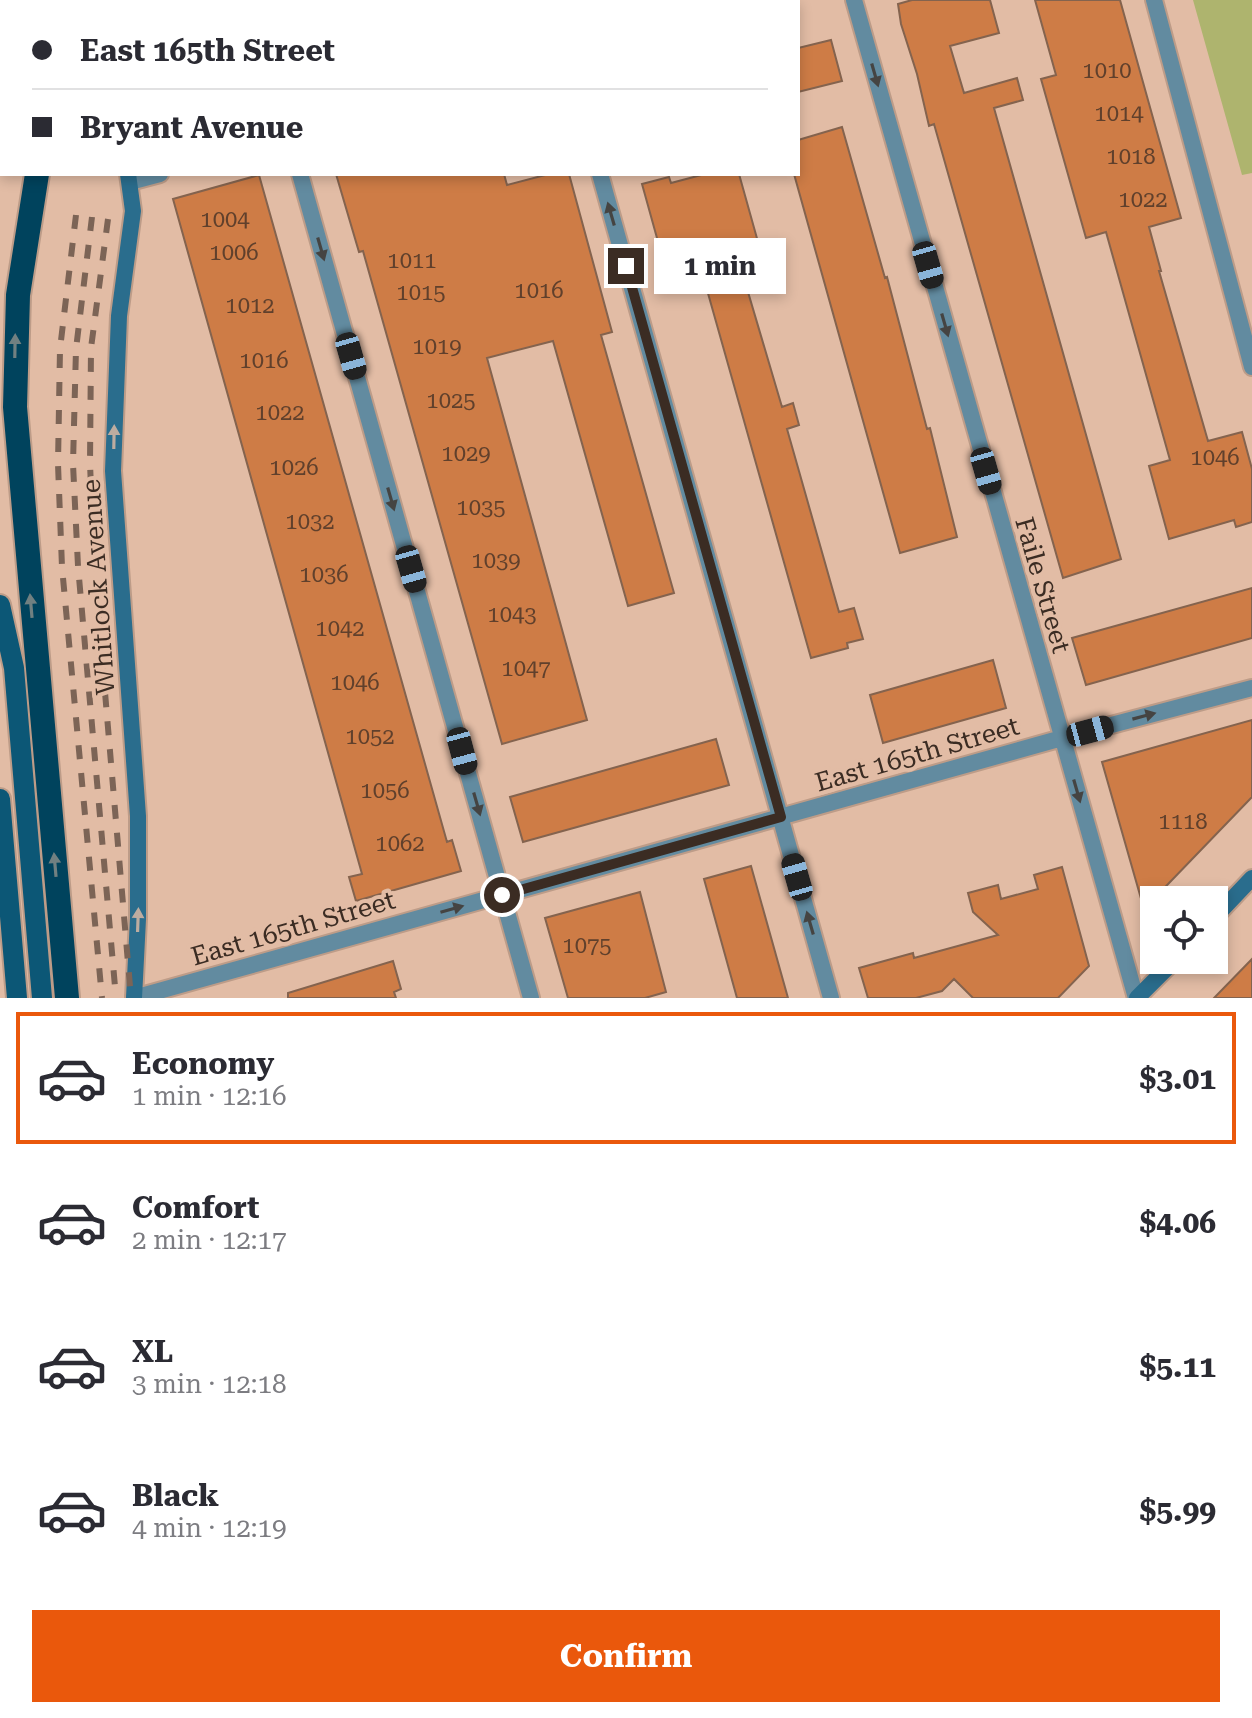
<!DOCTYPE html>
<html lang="en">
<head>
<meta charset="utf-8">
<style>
  :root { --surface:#fff; --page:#f7f7f7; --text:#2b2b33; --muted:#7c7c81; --line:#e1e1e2; --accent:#ea580c }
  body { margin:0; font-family:"Roboto Serif",serif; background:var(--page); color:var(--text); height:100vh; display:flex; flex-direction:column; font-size:30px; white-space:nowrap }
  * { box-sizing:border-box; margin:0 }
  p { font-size:26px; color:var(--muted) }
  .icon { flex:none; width:44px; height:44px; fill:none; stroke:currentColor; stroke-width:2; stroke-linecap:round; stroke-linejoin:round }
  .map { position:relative; height:998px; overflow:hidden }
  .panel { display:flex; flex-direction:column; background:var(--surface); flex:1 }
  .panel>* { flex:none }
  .top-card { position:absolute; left:0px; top:0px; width:800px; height:176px; box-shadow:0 4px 12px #0003; display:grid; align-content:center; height:176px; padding:0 32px; background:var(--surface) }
  .controls { position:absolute; left:1140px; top:886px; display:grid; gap:16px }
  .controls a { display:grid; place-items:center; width:88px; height:88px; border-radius:0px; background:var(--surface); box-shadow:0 4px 12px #0003; font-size:40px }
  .end { position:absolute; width:36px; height:36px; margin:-18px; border:10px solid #3b2c23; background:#fff; box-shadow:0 0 0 4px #fff }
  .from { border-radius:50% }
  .bubble { position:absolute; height:56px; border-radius:0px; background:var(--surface); box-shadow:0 4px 12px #0003; font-size:26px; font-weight:700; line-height:56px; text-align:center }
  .car { position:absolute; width:24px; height:48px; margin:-24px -12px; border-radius:10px; box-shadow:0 0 6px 2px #0007; background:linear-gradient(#222 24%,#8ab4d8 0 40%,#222 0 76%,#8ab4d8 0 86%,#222 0) }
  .top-card b { display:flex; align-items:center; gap:28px; height:76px; font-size:30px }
  .top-card b+b { border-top:2px solid var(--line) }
  .top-card i { width:20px; height:20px; background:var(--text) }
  ul { padding:14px 0 0; list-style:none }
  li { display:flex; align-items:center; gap:24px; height:132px; margin:0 16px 12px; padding:0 16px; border:4px solid transparent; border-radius:0px }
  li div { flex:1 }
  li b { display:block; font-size:30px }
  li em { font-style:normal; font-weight:700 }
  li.selected { border-color:var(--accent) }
  li>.icon { width:72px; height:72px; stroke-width:1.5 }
  .action { display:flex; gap:16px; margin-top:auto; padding:16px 32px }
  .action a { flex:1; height:92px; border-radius:0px; background:var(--accent); color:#fff; font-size:32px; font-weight:700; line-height:92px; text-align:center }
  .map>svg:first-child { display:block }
  .green { fill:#aeb46e }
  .building { fill:#ce7c46; stroke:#84634e; stroke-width:2 }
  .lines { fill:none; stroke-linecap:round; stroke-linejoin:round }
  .minor-casing { stroke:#bd9c88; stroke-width:20 }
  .secondary-casing { stroke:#bd9c88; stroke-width:20 }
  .primary-casing { stroke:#bd9c88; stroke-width:24 }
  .motorway-casing { stroke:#bd9c88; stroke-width:28 }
  .minor { stroke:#628ba0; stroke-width:16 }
  .secondary { stroke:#2a6d8d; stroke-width:16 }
  .primary { stroke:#0c5776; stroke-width:20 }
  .motorway { stroke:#00435d; stroke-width:24 }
  .rail { stroke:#7c6456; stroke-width:6; stroke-dasharray:14 14; stroke-linecap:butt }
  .oneway { fill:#454442 }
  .oneway2 { fill:#718081 }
  .oneway3 { fill:#bdaca0 }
  .route { stroke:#3b2c23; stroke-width:10 }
  .labels { text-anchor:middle; stroke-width:8; stroke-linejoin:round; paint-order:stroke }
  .number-label { font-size:22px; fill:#60402c }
  .street-label { font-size:26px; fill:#3b2c23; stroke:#e2bca5 }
</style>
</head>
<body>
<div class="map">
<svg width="1252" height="998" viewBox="0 0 1252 998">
  <rect width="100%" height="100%" fill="#e2bca5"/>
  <path class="green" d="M291,0H518L519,2H292Z
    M1193,0H1252V173L1242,175Z"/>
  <path class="building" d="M912,0H990L999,33L950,46L964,93L1017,78L1023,100L994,108L1121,559L1063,578L934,124L929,126L917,74L901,24L898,4Z
    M1035,0H1120L1181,218L1149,227L1161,271H1159L1208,441L1242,432L1252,469V522L1236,527L1234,520L1169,539L1149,466L1170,460L1106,232L1086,238L1041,79L1056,75Z
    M831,40L842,81L798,92V48Z
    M842,127L885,278L887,277L927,429L930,428L957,537L900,553L794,174H798V140Z
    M336,174H504L507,185L549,174H569L612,332L601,335L674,593L628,606L553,341L487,358L587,720L502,744L363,251L359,252Z
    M705,174H739L758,242L735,248L782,407L793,403L799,425L787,429L839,612L854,608L863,639L847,643L848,648L811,658L700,265L667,274L642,184L669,177L671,183Z
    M259,175L447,842L452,840L461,871L356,901L349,877L362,874L173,199Z
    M1252,588V638L1086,685L1072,638Z
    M993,660L1006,708L883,743L870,695Z
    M1252,720V797L1144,909L1102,762Z
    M716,739L729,785L523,842L510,797Z
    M751,866L788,998H737L704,879Z
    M1062,867L1089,966L1058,998H973L954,979L942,991L916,998H868L859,968L913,953L914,958L998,935L973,912L968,893L998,885L1001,899L1038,889L1034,875Z
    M640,892L666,992L645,998H568L545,918Z
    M1252,959V998H1214Z
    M393,961L401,989L394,992L396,998H288V993Z"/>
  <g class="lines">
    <defs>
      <path id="minor" d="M250,0V2
        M551,0L552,2
        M854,0L1136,998
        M1154,0L1252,367
        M764,2L771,0
        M300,174L531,998
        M600,174L831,998
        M130,182L160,174
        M134,998L1062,738L1252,688"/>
      <path id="secondary" d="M154,2V0
        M128,174L133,211L119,316L113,471L138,816V919L134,998
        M1214,918L1252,878
        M1137,998L1175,960"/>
      <path id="primary" d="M0,605L14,668L42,998
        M0,799L17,998"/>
      <path id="motorway" d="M27,2V0
        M88,2L89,0
        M0,130L2,121
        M37,174L18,295L15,407L67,998"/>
    </defs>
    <use href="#minor" class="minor-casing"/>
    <use href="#secondary" class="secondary-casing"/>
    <use href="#primary" class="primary-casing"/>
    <use href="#motorway" class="motorway-casing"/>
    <use href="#minor" class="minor"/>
    <use href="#secondary" class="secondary"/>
    <use href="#primary" class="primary"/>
    <use href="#motorway" class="motorway"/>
    <path class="rail" d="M76,215L60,349L58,464L62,567L102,998
      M92,217L76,349L73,464L78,566L116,998
      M108,219L91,348L90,463L94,563L131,998"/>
  </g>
  <defs><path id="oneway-solid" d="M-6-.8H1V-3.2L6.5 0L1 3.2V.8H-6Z" transform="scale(2)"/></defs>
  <g class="oneway">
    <use href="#oneway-solid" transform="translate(875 75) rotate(74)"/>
    <use href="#oneway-solid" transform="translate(611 214) rotate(-106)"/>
    <use href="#oneway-solid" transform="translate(321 249) rotate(74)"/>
    <use href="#oneway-solid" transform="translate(945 325) rotate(74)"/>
    <use href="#oneway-solid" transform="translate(391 499) rotate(74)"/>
    <use href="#oneway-solid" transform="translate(1144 716) rotate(-15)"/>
    <use href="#oneway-solid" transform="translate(1077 791) rotate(74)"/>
    <use href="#oneway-solid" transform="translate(477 804) rotate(74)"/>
    <use href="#oneway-solid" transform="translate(452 909) rotate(-16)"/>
    <use href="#oneway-solid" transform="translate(810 923) rotate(-106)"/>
  </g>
  <g class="oneway2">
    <use href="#oneway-solid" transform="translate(15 346) rotate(-89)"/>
    <use href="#oneway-solid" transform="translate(31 606) rotate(-95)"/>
    <use href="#oneway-solid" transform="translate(55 865) rotate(-95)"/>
  </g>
  <g class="oneway3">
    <use href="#oneway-solid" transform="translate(114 437) rotate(-89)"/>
    <use href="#oneway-solid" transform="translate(138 920) rotate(-88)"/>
  </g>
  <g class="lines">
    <path class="route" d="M502,895L781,817L626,266"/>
  </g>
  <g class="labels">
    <g class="number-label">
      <text x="1107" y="78">1010</text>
      <text x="1119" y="121">1014</text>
      <text x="1131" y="164">1018</text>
      <text x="1143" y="207">1022</text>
      <text x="225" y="227">1004</text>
      <text x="234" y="260">1006</text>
      <text x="412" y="268">1011</text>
      <text x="539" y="298">1016</text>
      <text x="421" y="300">1015</text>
      <text x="250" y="313">1012</text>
      <text x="437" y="354">1019</text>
      <text x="264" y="368">1016</text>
      <text x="451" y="408">1025</text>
      <text x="280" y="420">1022</text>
      <text x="466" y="461">1029</text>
      <text x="1215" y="465">1046</text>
      <text x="294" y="475">1026</text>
      <text x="481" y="515">1035</text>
      <text x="310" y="529">1032</text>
      <text x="496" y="568">1039</text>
      <text x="324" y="582">1036</text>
      <text x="512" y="622">1043</text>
      <text x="340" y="636">1042</text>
      <text x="526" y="676">1047</text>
      <text x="355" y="690">1046</text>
      <text x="370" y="744">1052</text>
      <text x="385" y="798">1056</text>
      <text x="1183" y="829">1118</text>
      <text x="400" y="851">1062</text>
      <text x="587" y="953">1075</text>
    </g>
    <g class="street-label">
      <text transform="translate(1043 585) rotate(74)" y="9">Faile Street</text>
      <text transform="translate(98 587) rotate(-94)" y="9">Whitlock Avenue</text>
      <text transform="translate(917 754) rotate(-16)" y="9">East 165th Street</text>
      <text transform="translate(293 928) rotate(-16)" y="9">East 165th Street</text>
    </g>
  </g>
</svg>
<div class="controls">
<a><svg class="icon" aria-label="locate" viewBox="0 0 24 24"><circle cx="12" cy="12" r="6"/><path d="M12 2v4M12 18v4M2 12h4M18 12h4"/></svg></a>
</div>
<i class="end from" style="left:502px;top:895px"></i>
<i class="end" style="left:626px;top:266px"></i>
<div class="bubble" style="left:654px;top:238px;width:132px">1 min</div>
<i class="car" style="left:928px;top:265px;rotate:164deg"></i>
<i class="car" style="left:351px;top:356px;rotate:164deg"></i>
<i class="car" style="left:986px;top:471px;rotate:164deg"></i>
<i class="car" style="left:411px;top:569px;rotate:164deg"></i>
<i class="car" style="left:1090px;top:731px;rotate:75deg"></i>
<i class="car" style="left:462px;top:751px;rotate:165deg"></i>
<i class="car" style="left:797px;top:877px;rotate:344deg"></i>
<div class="top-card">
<b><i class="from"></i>East 165th Street</b>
<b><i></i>Bryant Avenue</b>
</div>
</div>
<section class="panel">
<ul>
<li class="selected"><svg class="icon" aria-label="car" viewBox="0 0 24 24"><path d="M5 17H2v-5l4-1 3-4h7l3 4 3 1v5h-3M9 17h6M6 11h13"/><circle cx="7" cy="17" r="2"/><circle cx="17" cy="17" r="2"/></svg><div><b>Economy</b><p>1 min · 12:16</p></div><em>$3.01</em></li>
<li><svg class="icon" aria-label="car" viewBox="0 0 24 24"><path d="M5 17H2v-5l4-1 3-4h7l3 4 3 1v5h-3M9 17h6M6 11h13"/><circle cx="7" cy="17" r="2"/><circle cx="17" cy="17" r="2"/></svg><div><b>Comfort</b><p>2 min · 12:17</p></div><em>$4.06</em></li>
<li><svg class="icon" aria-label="car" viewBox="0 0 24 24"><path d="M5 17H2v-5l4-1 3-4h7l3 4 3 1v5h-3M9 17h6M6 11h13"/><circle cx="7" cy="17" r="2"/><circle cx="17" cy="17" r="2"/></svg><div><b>XL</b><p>3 min · 12:18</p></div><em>$5.11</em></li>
<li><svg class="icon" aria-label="car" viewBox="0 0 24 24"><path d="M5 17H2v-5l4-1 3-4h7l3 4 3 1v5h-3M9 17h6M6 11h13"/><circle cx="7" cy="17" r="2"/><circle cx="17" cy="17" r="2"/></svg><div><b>Black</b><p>4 min · 12:19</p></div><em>$5.99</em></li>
</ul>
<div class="action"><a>Confirm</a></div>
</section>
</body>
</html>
